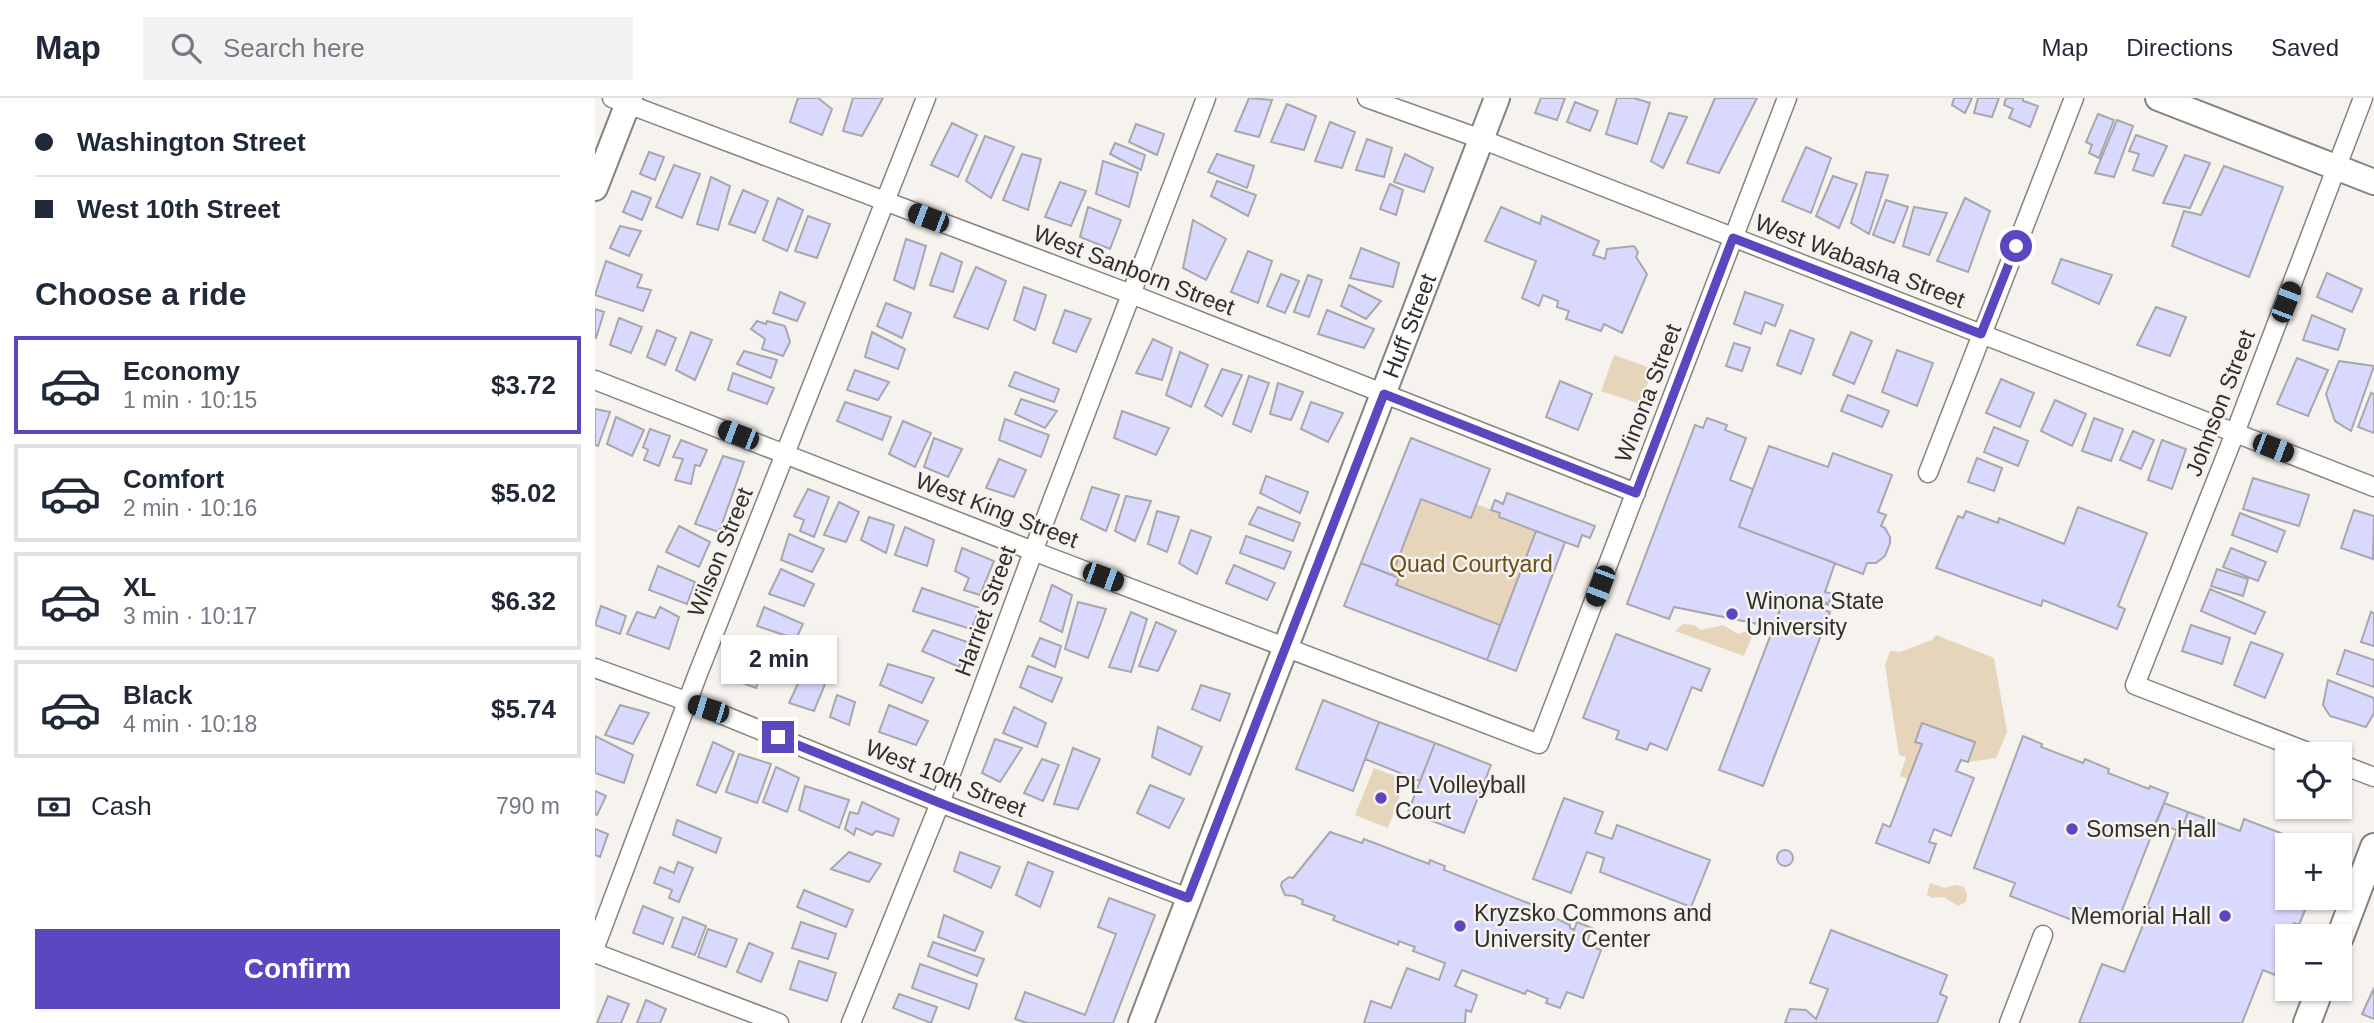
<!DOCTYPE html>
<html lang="en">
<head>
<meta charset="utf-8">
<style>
  :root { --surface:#fff; --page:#f2f2f3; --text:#1f2937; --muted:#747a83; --line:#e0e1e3; --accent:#5c47c0 }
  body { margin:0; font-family:Arial,sans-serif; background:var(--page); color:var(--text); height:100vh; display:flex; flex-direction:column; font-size:26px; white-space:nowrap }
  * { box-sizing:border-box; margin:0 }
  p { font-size:23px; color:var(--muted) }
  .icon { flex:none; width:38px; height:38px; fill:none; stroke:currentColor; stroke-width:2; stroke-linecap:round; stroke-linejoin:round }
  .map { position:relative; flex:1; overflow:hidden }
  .drawer { display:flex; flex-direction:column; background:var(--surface); width:595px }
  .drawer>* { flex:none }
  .top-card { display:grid; align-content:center; height:154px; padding:0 35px; background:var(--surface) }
  .buttons { position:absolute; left:1680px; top:644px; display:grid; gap:14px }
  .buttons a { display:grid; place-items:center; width:77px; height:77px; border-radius:0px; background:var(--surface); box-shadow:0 2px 5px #0004; font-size:35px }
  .end { position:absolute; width:32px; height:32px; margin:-16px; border:9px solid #5c47c0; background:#fff; box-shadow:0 0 0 4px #fff }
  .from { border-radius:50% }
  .bubble { position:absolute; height:49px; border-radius:0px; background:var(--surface); box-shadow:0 2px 5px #0004; font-size:23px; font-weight:600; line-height:49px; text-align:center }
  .car { position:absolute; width:21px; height:42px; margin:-21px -10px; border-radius:9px; box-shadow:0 0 5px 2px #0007; background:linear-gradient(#222 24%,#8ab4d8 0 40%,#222 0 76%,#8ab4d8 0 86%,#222 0) }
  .top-card b { display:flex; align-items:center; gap:24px; height:66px; font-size:26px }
  .top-card b+b { border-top:2px solid var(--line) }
  .top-card i { width:18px; height:18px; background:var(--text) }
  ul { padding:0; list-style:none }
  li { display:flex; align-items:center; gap:21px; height:98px; margin:0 14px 10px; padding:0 21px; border:4px solid var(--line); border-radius:0px }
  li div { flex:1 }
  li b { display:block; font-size:26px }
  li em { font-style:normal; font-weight:600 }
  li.current { border-color:var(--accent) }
  li>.icon { width:63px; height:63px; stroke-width:1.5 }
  h2 { padding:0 35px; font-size:32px; line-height:84px }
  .pay { display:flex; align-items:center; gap:18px; height:77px; padding:0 35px; font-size:26px }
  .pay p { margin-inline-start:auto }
  .button { display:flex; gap:14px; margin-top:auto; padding:14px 35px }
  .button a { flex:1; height:80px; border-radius:0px; background:var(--accent); color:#fff; font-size:28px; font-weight:600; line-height:80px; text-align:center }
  header { display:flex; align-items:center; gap:42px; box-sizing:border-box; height:98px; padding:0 35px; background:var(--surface); border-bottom:2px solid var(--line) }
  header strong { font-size:33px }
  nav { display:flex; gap:38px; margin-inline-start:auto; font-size:24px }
  .search { width:490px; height:63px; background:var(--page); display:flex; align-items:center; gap:18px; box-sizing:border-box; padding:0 24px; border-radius:0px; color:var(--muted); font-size:26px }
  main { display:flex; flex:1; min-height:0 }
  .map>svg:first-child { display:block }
  .green { fill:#e6d5bb }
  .building { fill:#d9d9fd; stroke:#a7a7ad; stroke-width:2 }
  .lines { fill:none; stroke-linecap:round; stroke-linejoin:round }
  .street-casing { stroke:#86837e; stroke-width:21 }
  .secondary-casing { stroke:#86837e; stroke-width:28 }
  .primary-casing { stroke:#86837e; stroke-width:30 }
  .street { stroke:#fff; stroke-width:18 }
  .secondary { stroke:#fff; stroke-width:24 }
  .primary { stroke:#fff; stroke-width:26 }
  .route { stroke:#5c47c0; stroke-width:9 }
  .poi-dot { fill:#5c47c0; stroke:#f6f2ed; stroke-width:2.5 }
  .labels { text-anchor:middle; stroke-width:5; stroke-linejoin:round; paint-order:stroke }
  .street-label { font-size:23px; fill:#312f2d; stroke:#f6f2ed }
  .park-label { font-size:23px; fill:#6b4f19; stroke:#f6f2ed }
  .poi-label { font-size:23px; fill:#312f2d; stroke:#f6f2ed; text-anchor:start }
</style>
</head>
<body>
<header>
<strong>Map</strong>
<div class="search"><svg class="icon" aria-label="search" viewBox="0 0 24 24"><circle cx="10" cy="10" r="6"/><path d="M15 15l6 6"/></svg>Search here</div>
<nav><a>Map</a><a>Directions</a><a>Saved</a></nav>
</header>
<main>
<section class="drawer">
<div class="top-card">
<b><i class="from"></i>Washington Street</b>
<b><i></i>West 10th Street</b>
</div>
<h2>Choose a ride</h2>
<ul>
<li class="current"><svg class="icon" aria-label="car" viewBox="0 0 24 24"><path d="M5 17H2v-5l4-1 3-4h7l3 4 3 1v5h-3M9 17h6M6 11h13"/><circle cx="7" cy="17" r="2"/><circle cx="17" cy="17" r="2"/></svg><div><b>Economy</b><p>1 min · 10:15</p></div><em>$3.72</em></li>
<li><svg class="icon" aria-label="car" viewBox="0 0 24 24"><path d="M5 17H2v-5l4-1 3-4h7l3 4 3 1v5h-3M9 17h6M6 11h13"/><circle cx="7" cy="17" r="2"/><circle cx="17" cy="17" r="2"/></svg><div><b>Comfort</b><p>2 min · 10:16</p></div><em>$5.02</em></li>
<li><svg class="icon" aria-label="car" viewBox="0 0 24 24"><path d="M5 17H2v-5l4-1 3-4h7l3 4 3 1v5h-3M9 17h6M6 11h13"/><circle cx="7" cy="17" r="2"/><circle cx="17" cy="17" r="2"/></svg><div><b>XL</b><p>3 min · 10:17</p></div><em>$6.32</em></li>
<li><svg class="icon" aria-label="car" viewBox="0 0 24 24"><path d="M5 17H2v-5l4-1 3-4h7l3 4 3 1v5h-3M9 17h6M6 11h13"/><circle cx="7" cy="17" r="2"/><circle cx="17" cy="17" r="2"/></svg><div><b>Black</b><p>4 min · 10:18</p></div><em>$5.74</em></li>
</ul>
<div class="pay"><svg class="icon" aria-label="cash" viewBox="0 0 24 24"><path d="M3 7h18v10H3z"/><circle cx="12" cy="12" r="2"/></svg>Cash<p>790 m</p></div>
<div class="button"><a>Confirm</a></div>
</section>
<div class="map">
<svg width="1779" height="925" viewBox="0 0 1779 925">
  <rect width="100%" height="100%" fill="#f6f2ed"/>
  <path class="green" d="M1019,257L1058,271L1045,306L1006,293Z
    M826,401L876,420L881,406L905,415L904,419L941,433L905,527L801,487L804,480L797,477Z
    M1088,526L1099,527L1106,532L1128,527L1143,536L1155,532L1158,536L1149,558L1080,533Z
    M1341,537L1399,560L1412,634L1401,660L1373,664L1380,644L1328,625L1320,643L1327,646L1313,681L1305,678L1311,659L1304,657L1290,567L1295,553L1305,554L1337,542Z
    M779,670L811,682L793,730L760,717Z
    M1335,785L1350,790L1360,787L1369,789L1372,796L1371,804L1363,808L1349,799L1337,800L1332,797Z"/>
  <path class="building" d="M203,0H223L237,11L227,37L195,24Z
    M258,0H288L267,38L248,33Z
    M654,0L677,2L664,39L640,33Z
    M946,0H970L962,22L940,15Z
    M1022,0H1039L1055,5L1042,46L1011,36Z
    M1120,0H1162L1124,75L1092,65Z
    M1359,0H1377L1370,15L1357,7Z
    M1383,0H1404L1397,19L1379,15Z
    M1411,0H1428V3L1443,8L1435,29L1414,20L1418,11L1409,7Z
    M980,4L1003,13L995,33L972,24Z
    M692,6L721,18L709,52L676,44Z
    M1074,15L1092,19L1068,70L1056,63Z
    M1503,16L1519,22L1504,60L1494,55L1497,47L1491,44Z
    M1522,22L1538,28L1519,79L1500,75Z
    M735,24L760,34L747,70L720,63Z
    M357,25L382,37L363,79L336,67Z
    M541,26L569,36L562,57L534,44Z
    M1541,37L1572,48L1558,78L1538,72L1544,56L1534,53Z
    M390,38L419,49L396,100L371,83Z
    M772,41L797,50L789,79L761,72Z
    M520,45L550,57L546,72L515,56Z
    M1211,49L1236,60L1216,115L1187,103Z
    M54,54L69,59L60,82L45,76Z
    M427,56L446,61L433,112L408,102Z
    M622,56L659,68L652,90L613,74Z
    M810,56L838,70L829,94L799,84Z
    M1590,57L1615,65L1595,110L1568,105Z
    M508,63L543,75L534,109L501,96Z
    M79,67L105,76L87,120L61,109Z
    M1629,68L1688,89L1654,179L1577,148L1589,113L1606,117Z
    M1271,74L1293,77L1274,136L1256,125Z
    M1238,78L1262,86L1244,130L1221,118Z
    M116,79L135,88L123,132L102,126Z
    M622,83L661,97L653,118L616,98Z
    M465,84L491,93L476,128L450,119Z
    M795,86L808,92L801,117L785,111Z
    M148,92L173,103L160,135L134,126Z
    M37,93L56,100L47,122L28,114Z
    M183,100L208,112L192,153L168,142Z
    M1370,100L1395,113L1373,174L1342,163Z
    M1291,102L1313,109L1299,145L1278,137Z
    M493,109L526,122L515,151L485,139Z
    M906,109L945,126L947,118L1004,143L998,157L1010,161L1012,151L1039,148L1043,154L1041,159L1052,176L1027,235L1009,226L1006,233L971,221L974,213L962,209L963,203L948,197L944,208L927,200L941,163L890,143Z
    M1319,109L1352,115L1334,157L1308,148Z
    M213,118L235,126L222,160L200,153Z
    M598,122L631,141L611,182L588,170Z
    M25,128L46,133L34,158L15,150Z
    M311,141L331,148L319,191L299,182Z
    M766,150L804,165L798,189L755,180Z
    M653,153L677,163L663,205L636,194Z
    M346,155L367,164L358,194L335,187Z
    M1466,161L1517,177L1504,206L1457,185Z
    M11,163L47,177L42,189L56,192L48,213L0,197Z
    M381,169L411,183L393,231L359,219Z
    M1732,175L1767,191L1757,214L1722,199Z
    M686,176L704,183L690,215L672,208Z
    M713,177L727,182L714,219L699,214Z
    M754,187L786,203L771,221L746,208Z
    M429,189L451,197L440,232L419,222Z
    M185,194L210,205L202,223L178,215Z
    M1150,194L1188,207L1180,228L1170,224L1166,236L1139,226Z
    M291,205L316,215L307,240L282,228Z
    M1561,209L1591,219L1575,258L1542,247Z
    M0,211L9,214L1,240H0Z
    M470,212L496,221L481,254L458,245Z
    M732,212L779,231L769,250L723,236Z
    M1717,217L1750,231L1743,252L1708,242Z
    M24,220L47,229L36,255L15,247Z
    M162,223L171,226L172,223L190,228L195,244L188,258L167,251L170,241L156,231Z
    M62,232L81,240L70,267L52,259Z
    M1195,232L1219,241L1206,276L1182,267Z
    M96,234L117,242L100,282L81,272Z
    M277,234L310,251L303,271L270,259Z
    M1256,234L1277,243L1259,286L1238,277Z
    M558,241L577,250L567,282L541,275Z
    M1139,245L1155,250L1147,273L1131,268Z
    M1302,252L1338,265L1322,308L1287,294Z
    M149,253L182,262L176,280L142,266Z
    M585,254L613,267L596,309L571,297Z
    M1702,260L1733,272L1713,318L1682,306Z
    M1744,263L1779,268L1756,333L1740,323L1731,296Z
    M627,271L647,277L627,318L610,308Z
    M260,272L294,284L283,302L252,292Z
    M420,274L464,291L459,304L414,288Z
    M138,275L179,290L172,306L133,292Z
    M654,278L674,285L656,334L638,326Z
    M1406,281L1439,295L1425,329L1391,315Z
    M965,283L997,296L983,332L951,319Z
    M683,285L708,294L696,322L675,316Z
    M1776,295L1779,296V335L1763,329Z
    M1253,297L1294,313L1287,329L1246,313Z
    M426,301L462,313L450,330L420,316Z
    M1460,302L1491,316L1477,348L1446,333Z
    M250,304L296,319L287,342L242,323Z
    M716,304L748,315L733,344L706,331Z
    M0,311L15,314L3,348L0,347Z
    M527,313L574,330L561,357L519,340Z
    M21,319L49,332L37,358L12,346Z
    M1112,320L1132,327L1130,332L1151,340L1135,382L1158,391L1144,429L1240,465L1230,494L1237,496L1233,507L1231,505L1228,511L1191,497L1178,529L1079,509L1074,521L1032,506L1100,327L1108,330Z
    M1499,320L1528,331L1516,363L1487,353Z
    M410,321L454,337L446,359L404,342Z
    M308,323L336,335L320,369L294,356Z
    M1399,329L1433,343L1423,368L1389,354Z
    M55,331L75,338L64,368L49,362L53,352L48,349Z
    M1538,333L1559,342L1546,371L1525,362Z
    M339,340L367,351L353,379L329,369Z
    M816,340L895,371L876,420L826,401L797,477L766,465Z
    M86,342L112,352L105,368L100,367L96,386L80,382L88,361L78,359Z
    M1567,342L1591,351L1577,391L1553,382Z
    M1174,348L1233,369L1238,355L1297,377L1283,414L1291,417L1286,428L1290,430L1295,439V445L1290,458L1281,465H1272L1268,476L1144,429Z
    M128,358L149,364L124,434L100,426Z
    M1382,360L1407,370L1399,393L1373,384Z
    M404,361L431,372L419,399L391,390Z
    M671,378L713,394L705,415L665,395Z
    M1658,380L1714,397L1704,428L1648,411Z
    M497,389L524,397L511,433L486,421Z
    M213,391L234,399L219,439L205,433L209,422L199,418Z
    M912,395L1000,428L995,440L987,437L983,449L904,419L905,415L896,412L900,402L908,406Z
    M531,398L556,403L540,443L520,433Z
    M244,404L264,414L251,444L229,437Z
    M663,409L705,425L698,443L654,426Z
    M1483,409L1552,435L1523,508L1530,511L1522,531L1448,502L1446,508L1341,470L1363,418L1368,420L1371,413L1403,425L1404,420L1469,446Z
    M1759,412L1779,418L1778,461L1746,450Z
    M562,413L584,419L572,454L553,446Z
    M1645,415L1690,433L1682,454L1637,437Z
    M274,419L299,427L291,455L266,442Z
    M84,428L115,444L104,469L71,454Z
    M310,429L339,442L332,468L300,457Z
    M596,432L616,439L602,476L584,465Z
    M941,433L970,444L921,573L892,562Z
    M194,436L229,451L217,474L186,462Z
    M651,438L696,454L689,471L645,455Z
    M367,450L399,463L385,497L369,492L374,480L360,473Z
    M1636,450L1671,464L1663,483L1628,469Z
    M766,465L804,480L801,487L905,527L892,562L749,508Z
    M639,467L680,485L672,502L631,485Z
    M63,468L100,484L92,506L54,492Z
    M186,471L219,486L209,508L174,496Z
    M1622,471L1653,481L1648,498L1616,488Z
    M457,487L477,497L467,534L445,523Z
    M327,490L385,510L376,531L318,513Z
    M1615,491L1670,514L1660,536L1606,513Z
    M1191,497L1235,514L1168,688L1124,672Z
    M483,504L511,511L493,560L470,551Z
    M6,508L31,518L25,536L0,527Z
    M65,509L84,519L74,551L32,536L42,514L60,520Z
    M169,509L208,526L201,541L162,528Z
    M536,514L552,521L536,574L514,569Z
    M1776,514L1779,515V548L1766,544Z
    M561,524L581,533L563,573L544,568Z
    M1596,527L1635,540L1627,566L1587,553Z
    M338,532L375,545L364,569L327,553Z
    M1021,536L1115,571L1106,593L1097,589L1072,652L1055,645L1052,652L1021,641L1024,633L988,620Z
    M445,540L466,548L460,569L437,558Z
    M1656,544L1688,556L1670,600L1639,587Z
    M1750,552L1779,562V589L1742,576Z
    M145,554L170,563L161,590L136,581Z
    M293,566L339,580L327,605L285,587Z
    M433,568L467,580L457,604L425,589Z
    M207,577L230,586L219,613L194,605Z
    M1733,582L1779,600V615L1771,629L1735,618L1728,607Z
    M606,587L635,596L625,623L597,611Z
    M242,597L260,604L254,627L235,619Z
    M728,602L784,624L758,693L701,671Z
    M25,607L54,615L38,646L10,637Z
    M294,607L333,623L321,647L284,634Z
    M419,609L451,625L442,649L408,635Z
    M784,624L840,645L825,683L770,661Z
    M1327,625L1380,644L1373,664L1366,662L1361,673L1379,680L1356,738L1339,731L1334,744L1341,746L1334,765L1281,745L1288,726L1295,729L1311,687L1327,646L1320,644Z
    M563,629L607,649L595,677L557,659Z
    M0,638L38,657L29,685L0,675Z
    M1428,638L1447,646L1446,649L1488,665L1490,661L1514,671L1513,675L1554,691L1555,688L1573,695L1522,825L1482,809L1477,822L1415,798L1420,785L1379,770Z
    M400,641L427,650L405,684L387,675Z
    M118,644L139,654L121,695L102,687Z
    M840,645L896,667L869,735L813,714Z
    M478,650L505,661L483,711L459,706Z
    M144,656L176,666L162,705L131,694Z
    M447,661L464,667L448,703L429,695Z
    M181,669L204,680L192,714L168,704Z
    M555,687L589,701L574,730L542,715Z
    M210,688L254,702L244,730L204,712Z
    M0,693L11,698L2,717L0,716Z
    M969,700L1008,714L1000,735L1017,741L1022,727L1115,762L1096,809L1005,774L1009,760L992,754L976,795L938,781Z
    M267,704L304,721L298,738L281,733L277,737L261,730L259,737L250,731L255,714L263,716Z
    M1569,705L1593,714L1586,734L1561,724Z
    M1593,714L1645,733L1649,721L1717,747H1692V800H1715L1704,827L1699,825L1695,838H1692V845L1680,877L1668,872L1647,925H1484L1507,866L1529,874L1555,810L1552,809L1582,732L1586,734Z
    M82,722L126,740L121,755L78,737Z
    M0,731L13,736L5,759L0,757Z
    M735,734L767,745L769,741L834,766L835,762L850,768L849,772L961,816L960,820L975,827V830L979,832L982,824L997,830L991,846L1006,852L988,900L972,894L965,910L951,905L953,901L932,892L930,896L867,872L860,888L882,897L876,914L871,912L870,925H769L776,903L796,910L812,870L844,882L850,865L818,853L820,849L804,843L803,847L738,822L740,818L707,806L708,802L699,798L690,797L686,788L687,784L694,779L698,780Z
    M1182 760a8 8 0 1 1 16 0a8 8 0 1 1-16 0Z
    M254,754L286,766L274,784L236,771Z
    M365,754L405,769L396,790L359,773Z
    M83,764L98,770L84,804L74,800L77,792L59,785L65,769L79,775Z
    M433,764L458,774L445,809L421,797Z
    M209,792L258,812L251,829L202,809Z
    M514,800L560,817L518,925H432L420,921L430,894L490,917L521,836L503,829Z
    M48,808L78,820L68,846L38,835Z
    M349,817L388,834L380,853L343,839Z
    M88,819L111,828L100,857L77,849Z
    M206,824L241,836L233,861L197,850Z
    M113,831L142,841L131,869L103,859Z
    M1236,832L1352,877L1345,896L1352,899L1342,925H1190L1195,911L1211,912L1221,921L1233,891L1215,885Z
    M338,844L389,861L382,878L333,858Z
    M154,845L178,855L166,884L142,874Z
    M204,863L241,875L232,903L195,891Z
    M325,866L382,886L374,911L317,890Z
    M1779,890V921L1767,916Z
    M304,896L342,909L336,925L298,910Z
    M13,898L34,906L26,925H2Z
    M51,902L71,911L65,925H42Z"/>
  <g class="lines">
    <defs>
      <path id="street" d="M17,0L536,196L1041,395
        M772,0L886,41L1779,389
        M0,282L438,453L944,646L1192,0
        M1333,375L1479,0
        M0,570L113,611L345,705L593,800
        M1718,656L1540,587L1640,335L1768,0
        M1745,666L1779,679
        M0,849L102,578L331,0
        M0,855L184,925
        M256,925L345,705L448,427L611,0
        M1414,925L1448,837"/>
      <g id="secondary">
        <path d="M1563,0L1779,84"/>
        <path d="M0,90L35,0"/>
        <path id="s1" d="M546,925L902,0"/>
      </g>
      <path id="primary" d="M1745,839L1779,749
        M1712,925L1725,891"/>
    </defs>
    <use href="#street" class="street-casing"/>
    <use href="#secondary" class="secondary-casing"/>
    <use href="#primary" class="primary-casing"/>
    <use href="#street" class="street"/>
    <use href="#secondary" class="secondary"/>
    <use href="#primary" class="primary"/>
  </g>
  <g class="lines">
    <path class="route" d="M183,639L345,705L593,800L789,296L1041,395L1138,140L1386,236L1421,148"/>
  </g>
  <g class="poi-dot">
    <circle cx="1137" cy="516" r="7"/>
    <circle cx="786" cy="700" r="7"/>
    <circle cx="1477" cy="731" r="7"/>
    <circle cx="1630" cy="818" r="7"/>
    <circle cx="865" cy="828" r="7"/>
  </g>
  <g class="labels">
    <g class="street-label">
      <text transform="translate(1265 163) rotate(21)" y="8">West Wabasha Street</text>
      <text transform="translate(539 172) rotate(21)" y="8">West Sanborn Street</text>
      <text dy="8" stroke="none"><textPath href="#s1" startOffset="747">Huff Street</textPath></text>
      <text transform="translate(1053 295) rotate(-69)" y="8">Winona Street</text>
      <text transform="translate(1625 305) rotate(-69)" y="8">Johnson Street</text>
      <text transform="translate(402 412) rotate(21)" y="8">West King Street</text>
      <text transform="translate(125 454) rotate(-68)" y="8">Wilson Street</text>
      <text transform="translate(390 513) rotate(-70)" y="8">Harriet Street</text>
      <text transform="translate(351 680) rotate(22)" y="8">West 10th Street</text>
    </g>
    <g class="park-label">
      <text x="876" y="474">Quad Courtyard</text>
    </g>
    <g class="poi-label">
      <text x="1151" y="511">Winona State<tspan x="1151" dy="26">University</tspan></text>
      <text x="800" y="695">PL Volleyball<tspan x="800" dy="26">Court</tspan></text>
      <text x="1491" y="739">Somsen Hall</text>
      <text x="879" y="823">Kryzsko Commons and<tspan x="879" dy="26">University Center</tspan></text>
      <text x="1616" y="826" text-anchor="end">Memorial Hall</text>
    </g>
  </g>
</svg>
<div class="buttons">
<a><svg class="icon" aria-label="locate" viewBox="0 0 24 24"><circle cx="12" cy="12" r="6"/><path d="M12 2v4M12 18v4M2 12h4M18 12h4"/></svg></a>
<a>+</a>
<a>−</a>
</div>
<i class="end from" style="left:1421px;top:148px"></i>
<i class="end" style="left:183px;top:639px"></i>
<div class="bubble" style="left:126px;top:537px;width:116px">2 min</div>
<i class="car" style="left:333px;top:120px;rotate:291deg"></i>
<i class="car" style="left:1691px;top:204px;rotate:21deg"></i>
<i class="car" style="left:143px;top:337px;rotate:291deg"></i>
<i class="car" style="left:1678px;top:350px;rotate:111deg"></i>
<i class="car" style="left:508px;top:479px;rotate:110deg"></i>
<i class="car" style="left:1005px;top:488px;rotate:201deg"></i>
<i class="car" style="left:113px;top:611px;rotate:287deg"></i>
</div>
</main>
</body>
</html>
